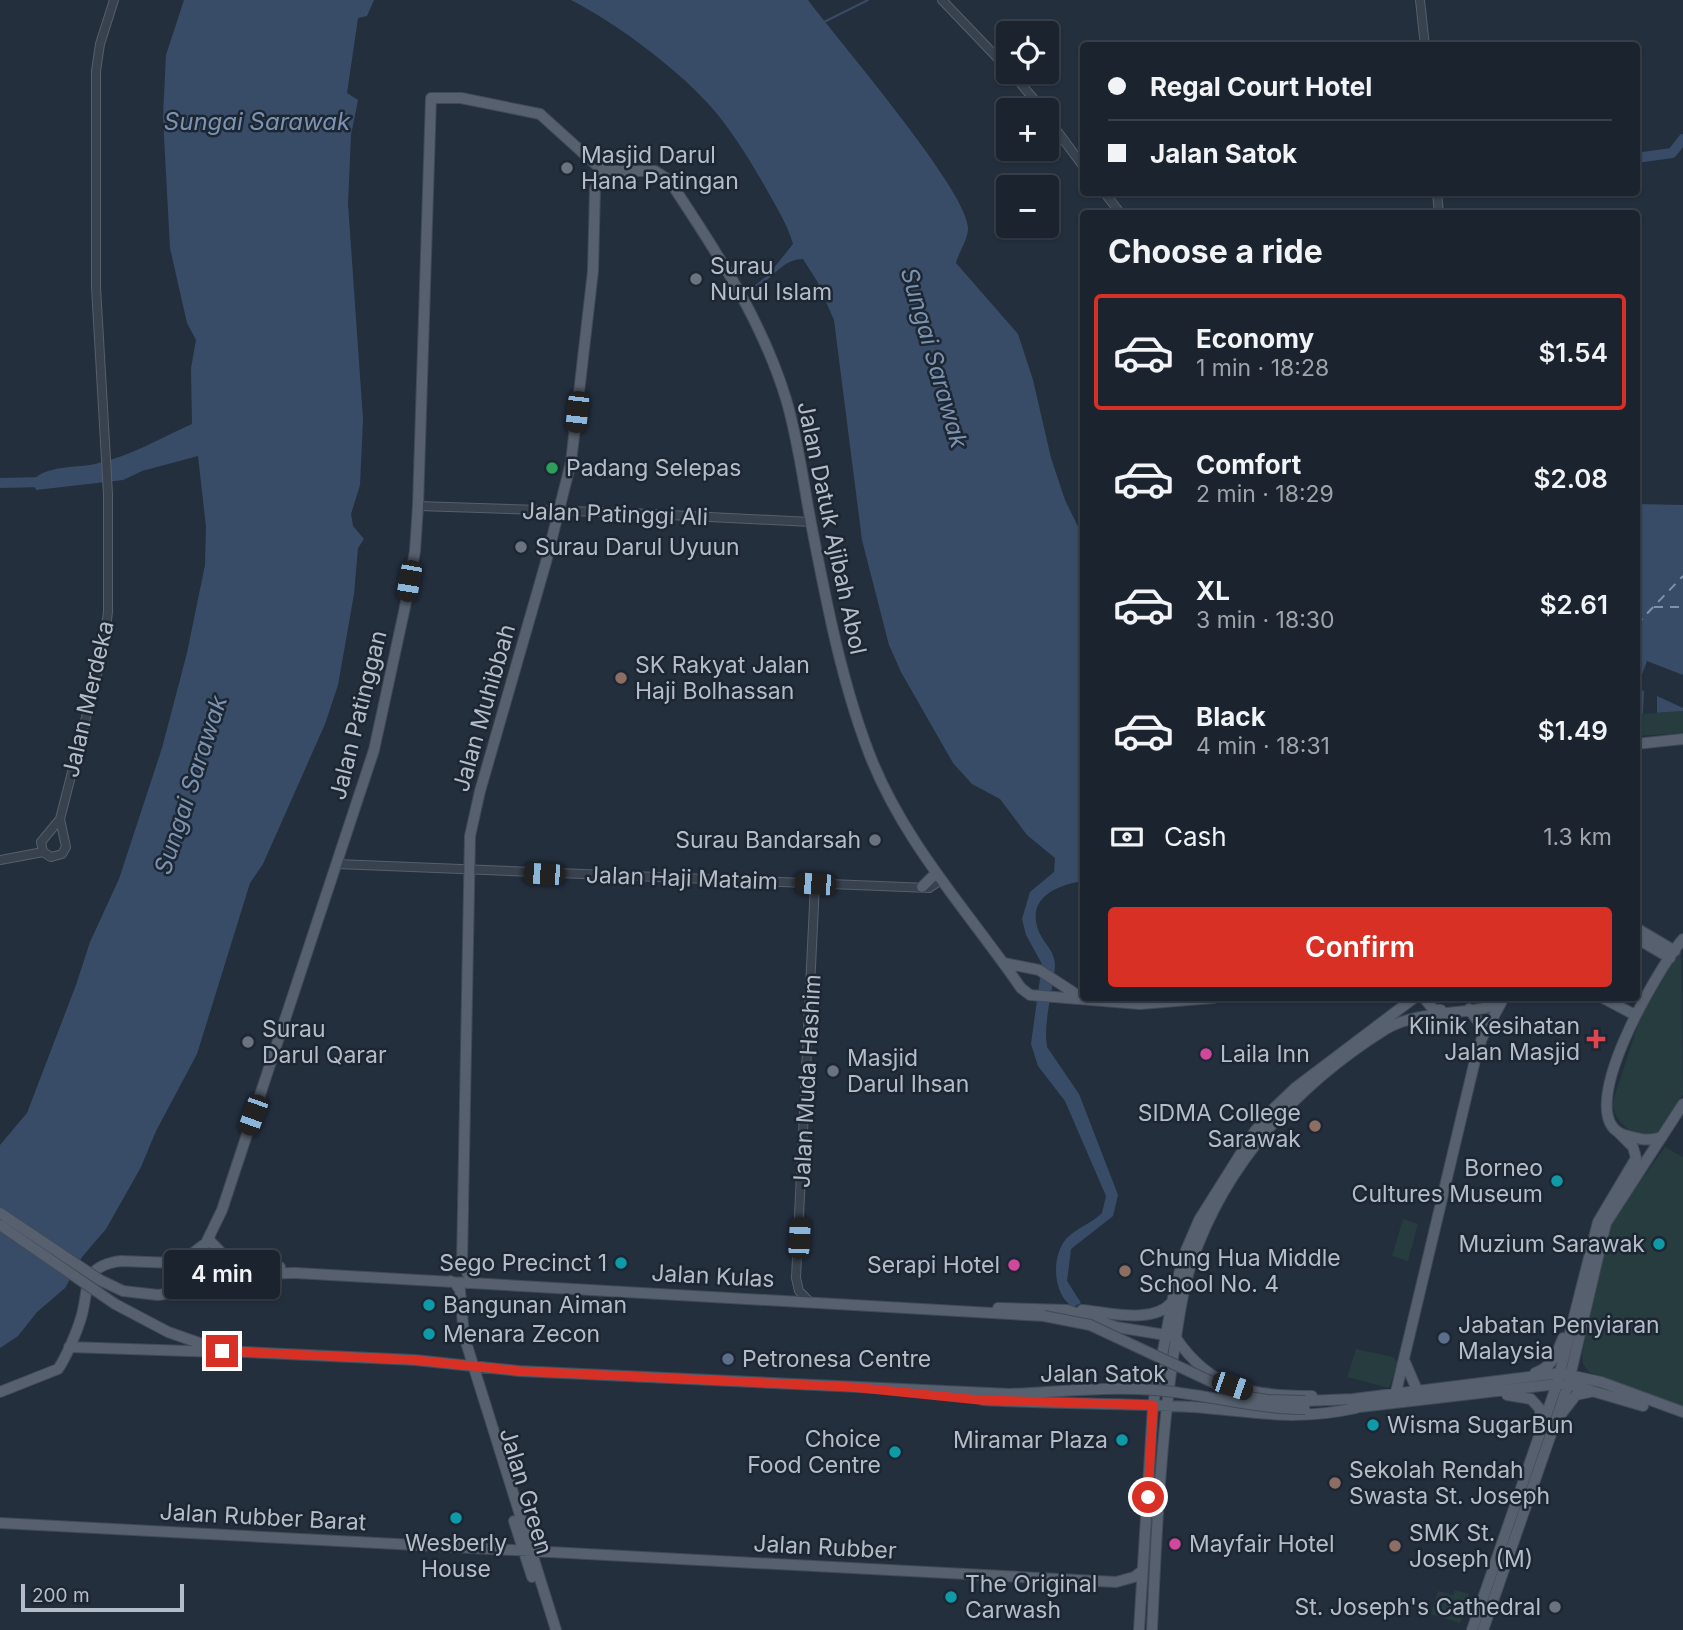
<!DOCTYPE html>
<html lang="en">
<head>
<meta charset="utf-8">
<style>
  :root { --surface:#1b232e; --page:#242b36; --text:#f1f3f6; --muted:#a0a4aa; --line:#39404a; --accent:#d93025 }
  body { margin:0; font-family:Inter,sans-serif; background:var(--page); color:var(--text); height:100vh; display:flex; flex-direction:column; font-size:26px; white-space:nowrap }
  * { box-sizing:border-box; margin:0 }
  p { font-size:23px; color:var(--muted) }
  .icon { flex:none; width:38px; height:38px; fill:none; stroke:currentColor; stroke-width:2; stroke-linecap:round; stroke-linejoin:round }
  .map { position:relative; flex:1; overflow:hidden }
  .drawer { position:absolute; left:1080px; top:210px; width:560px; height:791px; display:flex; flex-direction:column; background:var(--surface); border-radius:7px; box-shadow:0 2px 5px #0004,0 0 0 2px var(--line) }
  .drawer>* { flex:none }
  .top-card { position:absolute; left:1080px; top:42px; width:560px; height:154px; border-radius:7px; box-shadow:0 2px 5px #0004,0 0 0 2px var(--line); display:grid; align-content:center; height:154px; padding:0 28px; background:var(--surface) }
  .controls { position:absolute; left:996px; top:21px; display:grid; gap:14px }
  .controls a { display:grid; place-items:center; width:63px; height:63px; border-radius:7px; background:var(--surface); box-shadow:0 2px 5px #0004,0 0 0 2px var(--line); font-size:35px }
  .scale { position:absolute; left:21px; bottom:18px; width:163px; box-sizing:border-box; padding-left:7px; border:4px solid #b4bcc9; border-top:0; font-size:19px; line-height:24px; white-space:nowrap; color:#b4bcc9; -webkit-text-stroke:5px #1d2633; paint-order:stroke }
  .end { position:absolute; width:32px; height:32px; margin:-16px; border:9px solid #d93025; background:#fff; box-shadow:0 0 0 4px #fff }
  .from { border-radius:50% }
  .bubble { position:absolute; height:49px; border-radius:7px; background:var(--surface); box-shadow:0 2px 5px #0004,0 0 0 2px var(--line); font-size:23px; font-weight:600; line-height:49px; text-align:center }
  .car { position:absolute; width:21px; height:42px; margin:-21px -10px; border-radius:9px; box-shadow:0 0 5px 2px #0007; background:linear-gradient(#222 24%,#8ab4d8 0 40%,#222 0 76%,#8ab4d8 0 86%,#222 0) }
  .top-card b { display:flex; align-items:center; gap:24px; height:66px; font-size:26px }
  .top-card b+b { border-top:2px solid var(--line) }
  .top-card i { width:18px; height:18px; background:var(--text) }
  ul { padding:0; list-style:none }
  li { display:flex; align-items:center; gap:21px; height:116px; margin:0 14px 10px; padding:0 14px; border:4px solid transparent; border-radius:7px }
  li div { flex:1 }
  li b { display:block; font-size:26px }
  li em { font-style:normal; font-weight:600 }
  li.active { border-color:var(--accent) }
  li>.icon { width:63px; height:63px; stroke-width:1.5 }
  h2 { padding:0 28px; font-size:32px; line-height:84px }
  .pay { display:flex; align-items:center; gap:18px; height:77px; padding:0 28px; font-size:26px }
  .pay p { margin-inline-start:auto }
  .primary-button { display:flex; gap:14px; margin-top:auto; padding:14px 28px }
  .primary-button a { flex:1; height:80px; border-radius:7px; background:var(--accent); color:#fff; font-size:28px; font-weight:600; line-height:80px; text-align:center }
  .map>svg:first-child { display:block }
  .green { fill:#263c3f }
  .water { fill:#394c67 }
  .pier { fill:#242f3e }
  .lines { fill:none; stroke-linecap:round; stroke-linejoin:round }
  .stream { stroke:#394c67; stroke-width:2 }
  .river { stroke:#394c67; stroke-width:10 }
  .ferry { stroke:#7c92b1; stroke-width:2; stroke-dasharray:9 7; stroke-linecap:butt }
  .minor-casing { stroke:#565f6c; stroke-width:10 }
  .major-casing { stroke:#414a57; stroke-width:12 }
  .minor { stroke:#38414e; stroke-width:8 }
  .major { stroke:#56606e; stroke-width:10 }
  .major-bridge-casing { stroke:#414a57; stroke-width:12; stroke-linecap:butt }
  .major-bridge { stroke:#56606e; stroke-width:10 }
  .route { stroke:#d93025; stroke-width:9 }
  .worship-dot { fill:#6b7280; stroke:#1d2633; stroke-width:2.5 }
  .leisure-dot { fill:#2e9e5b; stroke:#1d2633; stroke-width:2.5 }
  .education-dot { fill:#8d6e63; stroke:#1d2633; stroke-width:2.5 }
  .health-dot { fill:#e0444e; stroke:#1d2633; stroke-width:2.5 }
  .hotel-dot { fill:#d1479c; stroke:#1d2633; stroke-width:2.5 }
  .culture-dot { fill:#0f9aa8; stroke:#1d2633; stroke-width:2.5 }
  .service-dot { fill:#5c6f8a; stroke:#1d2633; stroke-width:2.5 }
  .labels { text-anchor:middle; stroke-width:5; stroke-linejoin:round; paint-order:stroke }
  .poi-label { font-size:23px; fill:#b4bcc9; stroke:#1d2633; text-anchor:start }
  .street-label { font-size:23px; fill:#b4bcc9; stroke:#1d2633 }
  .water-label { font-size:24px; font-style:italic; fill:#7c92b1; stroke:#1d2633 }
</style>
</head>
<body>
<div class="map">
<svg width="1683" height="1630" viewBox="0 0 1683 1630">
  <rect width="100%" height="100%" fill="#242f3e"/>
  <path class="green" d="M1683,711V733L1636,736V714Z
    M1681,948L1683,1094L1657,1133L1644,1137C1627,1131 1616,1122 1612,1104L1640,1018Z
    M1665,1147L1683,1157V1409L1589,1372L1583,1364L1582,1353L1612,1220Z
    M1403,1219L1418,1224L1408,1261L1392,1256Z
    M1356,1349L1393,1357L1398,1363L1389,1388L1347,1377Z
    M1455,1590L1469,1594L1460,1623L1431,1614L1438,1591L1453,1595Z"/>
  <path class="water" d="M184,0H374L367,16L358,18L347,93L358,100L351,135L348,204L363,419L360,485L351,514L353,526L364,539L358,548L354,594L338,685L325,724L263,864L250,883L197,1054L156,1131L141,1167L106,1229L82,1257L65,1288L37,1312L18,1336L0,1348V1145L27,1113L76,985L90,942L119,879L162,748L187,653L205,565L206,527L198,456L142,471L123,480L36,490L33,480C47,465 77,468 95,464C129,457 160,438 192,424L191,368L196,340L187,323L170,248L163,117L166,55Z
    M571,0H808C836,38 968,191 968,228C968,240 959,251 956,263L1018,334L1033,380L1051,458L1065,500L1083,537V881C1057,885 1025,898 1039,932C1045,945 1055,951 1055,966C1053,992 1043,1021 1047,1047L1079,1094L1118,1195L1113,1216L1071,1249L1067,1281L1081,1303L1073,1307C1052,1294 1051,1255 1067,1238C1077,1228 1092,1223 1102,1213L1106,1196L1065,1101L1038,1066L1031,1044L1042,964L1026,935L1022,919L1030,892L1054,872L1055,858L1027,835L1000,799L972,784L953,763L901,672L889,645L862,540L834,320L817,281L803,259C780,259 773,282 753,287L769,274L793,244C788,226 777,208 768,192C753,165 737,139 718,115C685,74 618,24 571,0Z
    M1636,504L1683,505V711L1636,714Z"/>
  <path class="pier" d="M1647,661L1683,675V708L1657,696V713L1643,714L1644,691L1637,688Z"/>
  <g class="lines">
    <path class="stream" d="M822,23L868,0"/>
    <path class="river" d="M1636,158L1672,153L1683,139
      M0,483L45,482"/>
    <path class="ferry" d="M1654,607H1683
      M1636,625L1683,576"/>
    <defs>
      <path id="minor" d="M942,0L1008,69
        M1420,0L1425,46
        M1011,72L1043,110
        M1046,116L1083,166
        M1104,192L1121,214
        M1437,192L1439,214
        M418,506L630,513L811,522
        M60,819L41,842L43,852L51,857L62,854L66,847L60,819L103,651L108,612V494L96,287V71L100,44L114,0
        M0,860L43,852
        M337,864L929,888L941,880
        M809,1301L799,1291L796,1278L815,884"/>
      <path id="major" d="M603,171H655L669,180C715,250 761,317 786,399C798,439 803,481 811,523C826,600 841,680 869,753C903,842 968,911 1021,988L1030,995L1140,1004L1213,998
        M1636,744L1683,739
        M922,887L936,873
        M1636,928L1675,951
        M1636,938L1670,958
        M1004,963L1039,970L1082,998
        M1424,998L1433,1009L1441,1010
        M1603,998L1635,1015
        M1469,1009L1482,1027V1038
        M1662,1137C1648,1142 1639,1139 1625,1135C1568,1119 1660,965 1683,939
        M209,1240L234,1266
        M181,1262L206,1243L222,1210L374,750L405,607L415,551L418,506L431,98H461L540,114L603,171
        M470,1278L462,1263L470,836L480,791L546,562L571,462L593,271L595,189L603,171
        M450,1281L455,1283L460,1290L464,1336L556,1630
        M123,1291L158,1295L180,1292
        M174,1295C216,1290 254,1272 296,1273L1044,1316
        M115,1304L168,1332L222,1351L415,1360L519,1371L1010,1394
        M998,1308L1067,1310L1116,1327L1172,1336
        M1082,1310C1108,1312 1153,1325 1172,1302
        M1176,1338C1211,1390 1253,1396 1312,1396
        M69,1347L218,1352
        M1405,1362L1417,1390
        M1535,1373C1553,1366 1556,1355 1563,1338
        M0,1392L58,1369C66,1358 77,1331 81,1318C90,1289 80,1266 121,1261L280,1267
        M1396,1392L1476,1056L1482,1038L1502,1001
        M1507,1395L1531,1399L1540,1409V1423
        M983,1400C1053,1404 1122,1403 1192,1407C1252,1411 1294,1422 1356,1408
        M1305,1401L1353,1399L1560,1373L1601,1382L1683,1412
        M1351,1408L1557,1384L1575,1386L1643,1406
        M1562,1413L1576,1395L1590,1392
        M514,1521L532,1577
        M0,1523L1116,1582L1134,1577L1142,1571
        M1139,1630L1153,1405L1172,1302L1184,1255L1199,1220L1255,1131L1275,1107L1295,1088L1414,998
        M1152,1630C1156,1542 1160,1453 1172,1365C1177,1331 1181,1295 1192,1261C1226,1162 1298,1084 1386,1029C1420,1008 1483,1016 1502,1001
        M1472,1630L1557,1384L1598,1222L1636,1158L1633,1147L1619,1133
        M1483,1630L1568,1385L1606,1223L1683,1104"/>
    </defs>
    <use href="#minor" class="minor-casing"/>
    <use href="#major" class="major-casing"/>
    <use href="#minor" class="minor"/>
    <use href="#major" class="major"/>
    <defs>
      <path id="major-bridge" d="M0,1213L100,1280L123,1291
        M0,1225L115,1304
        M1044,1316L1090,1325L1242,1396L1267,1400L1305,1401
        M1010,1394C1057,1392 1108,1386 1155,1390C1206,1394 1254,1409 1305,1409"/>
    </defs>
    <use href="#major-bridge" class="major-bridge-casing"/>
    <use href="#major-bridge" class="major-bridge"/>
  </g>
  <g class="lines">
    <path class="route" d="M222,1351L415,1360L519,1371L851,1387L979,1400L1153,1405L1148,1497"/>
  </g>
  <g class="worship-dot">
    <circle cx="567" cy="168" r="7"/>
    <circle cx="696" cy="279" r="7"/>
    <circle cx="521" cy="547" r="7"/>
    <circle cx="875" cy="840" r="7"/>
    <circle cx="248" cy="1042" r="7"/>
    <circle cx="833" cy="1071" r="7"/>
    <circle cx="1555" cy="1607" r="7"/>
  </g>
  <circle class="leisure-dot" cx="552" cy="468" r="7"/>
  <g class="education-dot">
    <circle cx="621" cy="678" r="7"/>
    <circle cx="1315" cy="1126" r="7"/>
    <circle cx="1125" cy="1271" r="7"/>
    <circle cx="1335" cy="1483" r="7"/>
    <circle cx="1395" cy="1546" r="7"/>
  </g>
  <path class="health-dot" d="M1592.5 1028.5h7v7h7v7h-7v7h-7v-7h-7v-7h7z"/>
  <g class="hotel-dot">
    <circle cx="1206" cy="1054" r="7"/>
    <circle cx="1014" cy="1265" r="7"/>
    <circle cx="1175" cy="1544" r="7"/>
  </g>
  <g class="culture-dot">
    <circle cx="1557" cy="1181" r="7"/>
    <circle cx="1659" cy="1244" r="7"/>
    <circle cx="621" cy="1263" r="7"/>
    <circle cx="429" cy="1305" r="7"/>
    <circle cx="429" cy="1334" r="7"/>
    <circle cx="1373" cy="1425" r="7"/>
    <circle cx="1122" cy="1440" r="7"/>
    <circle cx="895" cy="1452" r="7"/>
    <circle cx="456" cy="1518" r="7"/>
    <circle cx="951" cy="1597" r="7"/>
  </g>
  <g class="service-dot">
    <circle cx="1444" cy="1338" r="7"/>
    <circle cx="728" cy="1359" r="7"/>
  </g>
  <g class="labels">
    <g class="poi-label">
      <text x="581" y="163">Masjid Darul<tspan x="581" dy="26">Hana Patingan</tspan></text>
      <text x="710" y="274">Surau<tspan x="710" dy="26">Nurul Islam</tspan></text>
      <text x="566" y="476">Padang Selepas</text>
      <text x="535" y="555">Surau Darul Uyuun</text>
      <text x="635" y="673">SK Rakyat Jalan<tspan x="635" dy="26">Haji Bolhassan</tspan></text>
      <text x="861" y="848" text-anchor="end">Surau Bandarsah</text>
      <text x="1580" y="1034" text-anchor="end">Klinik Kesihatan<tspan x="1580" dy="26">Jalan Masjid</tspan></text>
      <text x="262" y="1037">Surau<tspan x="262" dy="26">Darul Qarar</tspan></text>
      <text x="1220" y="1062">Laila Inn</text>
      <text x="847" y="1066">Masjid<tspan x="847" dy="26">Darul Ihsan</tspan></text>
      <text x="1301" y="1121" text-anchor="end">SIDMA College<tspan x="1301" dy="26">Sarawak</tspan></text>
      <text x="1543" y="1176" text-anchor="end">Borneo<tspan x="1543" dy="26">Cultures Museum</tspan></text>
      <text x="1645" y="1252" text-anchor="end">Muzium Sarawak</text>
      <text x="1139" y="1266">Chung Hua Middle<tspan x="1139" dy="26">School No. 4</tspan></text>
      <text x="607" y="1271" text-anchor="end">Sego Precinct 1</text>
      <text x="1000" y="1273" text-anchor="end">Serapi Hotel</text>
      <text x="443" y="1313">Bangunan Aiman</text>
      <text x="1458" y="1333">Jabatan Penyiaran<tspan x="1458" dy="26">Malaysia</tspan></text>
      <text x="443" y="1342">Menara Zecon</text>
      <text x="742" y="1367">Petronesa Centre</text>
      <text x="1387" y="1433">Wisma SugarBun</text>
      <text x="881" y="1447" text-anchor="end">Choice<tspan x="881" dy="26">Food Centre</tspan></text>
      <text x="1108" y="1448" text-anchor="end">Miramar Plaza</text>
      <text x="1349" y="1478">Sekolah Rendah<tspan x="1349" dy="26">Swasta St. Joseph</tspan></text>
      <text x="1409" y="1541">SMK St.<tspan x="1409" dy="26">Joseph (M)</tspan></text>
      <text x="456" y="1551" text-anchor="middle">Wesberly<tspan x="456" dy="26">House</tspan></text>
      <text x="1189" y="1552">Mayfair Hotel</text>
      <text x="965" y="1592">The Original<tspan x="965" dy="26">Carwash</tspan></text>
      <text x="1541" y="1615" text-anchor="end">St. Joseph's Cathedral</text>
    </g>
    <g class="street-label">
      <text transform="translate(615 514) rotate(2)" y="8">Jalan Patinggi Ali</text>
      <text transform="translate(832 528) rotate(78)" y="8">Jalan Datuk Ajibah Abol</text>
      <text transform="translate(88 699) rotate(-77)" y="8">Jalan Merdeka</text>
      <text transform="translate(484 708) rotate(-74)" y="8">Jalan Muhibbah</text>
      <text transform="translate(358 715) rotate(-76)" y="8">Jalan Patinggan</text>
      <text transform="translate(682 878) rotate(2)" y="8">Jalan Haji Mataim</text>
      <text transform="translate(807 1081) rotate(-87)" y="8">Jalan Muda Hashim</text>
      <text transform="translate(713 1276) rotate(3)" y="8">Jalan Kulas</text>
      <text x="1103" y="1382">Jalan Satok</text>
      <text transform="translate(526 1491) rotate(73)" y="8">Jalan Green</text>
      <text transform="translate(263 1517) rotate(3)" y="8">Jalan Rubber Barat</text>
      <text transform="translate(825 1547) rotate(3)" y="8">Jalan Rubber</text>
    </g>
    <g class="water-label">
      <text x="257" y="130">Sungai Sarawak</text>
      <text transform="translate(934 358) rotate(74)" y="8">Sungai Sarawak</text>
      <text transform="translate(191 785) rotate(-72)" y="8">Sungai Sarawak</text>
    </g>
  </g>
</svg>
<div class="controls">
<a><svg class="icon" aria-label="locate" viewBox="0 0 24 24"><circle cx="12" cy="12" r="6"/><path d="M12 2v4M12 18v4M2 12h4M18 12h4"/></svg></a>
<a>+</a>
<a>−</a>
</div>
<div class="scale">200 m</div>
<i class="end from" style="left:1148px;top:1497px"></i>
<i class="end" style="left:222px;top:1351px"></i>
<div class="bubble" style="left:164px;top:1250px;width:116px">4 min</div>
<i class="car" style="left:577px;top:412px;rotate:186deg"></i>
<i class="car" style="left:409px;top:581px;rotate:190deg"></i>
<i class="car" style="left:544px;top:874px;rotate:273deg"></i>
<i class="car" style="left:815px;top:884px;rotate:274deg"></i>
<i class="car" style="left:253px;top:1115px;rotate:200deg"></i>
<i class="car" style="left:799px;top:1238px;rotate:3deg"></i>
<i class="car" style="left:1232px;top:1386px;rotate:109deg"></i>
<div class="top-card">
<b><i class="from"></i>Regal Court Hotel</b>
<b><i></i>Jalan Satok</b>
</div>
<section class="drawer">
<h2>Choose a ride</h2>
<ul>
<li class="active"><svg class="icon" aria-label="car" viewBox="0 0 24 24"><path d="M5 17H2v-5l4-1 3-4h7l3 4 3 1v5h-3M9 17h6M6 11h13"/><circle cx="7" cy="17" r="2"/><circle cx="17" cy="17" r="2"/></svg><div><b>Economy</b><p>1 min · 18:28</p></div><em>$1.54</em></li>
<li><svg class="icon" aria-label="car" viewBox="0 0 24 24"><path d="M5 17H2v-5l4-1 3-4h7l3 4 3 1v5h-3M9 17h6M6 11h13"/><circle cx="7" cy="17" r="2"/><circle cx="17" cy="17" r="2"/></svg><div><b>Comfort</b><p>2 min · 18:29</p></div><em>$2.08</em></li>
<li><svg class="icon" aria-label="car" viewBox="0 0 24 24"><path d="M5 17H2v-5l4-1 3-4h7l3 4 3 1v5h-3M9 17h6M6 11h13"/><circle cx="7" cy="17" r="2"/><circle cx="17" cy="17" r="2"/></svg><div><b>XL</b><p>3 min · 18:30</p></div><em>$2.61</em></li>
<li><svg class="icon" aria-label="car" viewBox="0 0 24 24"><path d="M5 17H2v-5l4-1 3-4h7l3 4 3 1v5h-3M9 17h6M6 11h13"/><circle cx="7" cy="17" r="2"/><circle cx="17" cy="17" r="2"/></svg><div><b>Black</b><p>4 min · 18:31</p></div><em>$1.49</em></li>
</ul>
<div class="pay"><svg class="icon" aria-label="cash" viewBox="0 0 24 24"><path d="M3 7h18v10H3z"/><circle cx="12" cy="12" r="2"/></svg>Cash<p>1.3 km</p></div>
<div class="primary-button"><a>Confirm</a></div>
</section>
</div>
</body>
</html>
